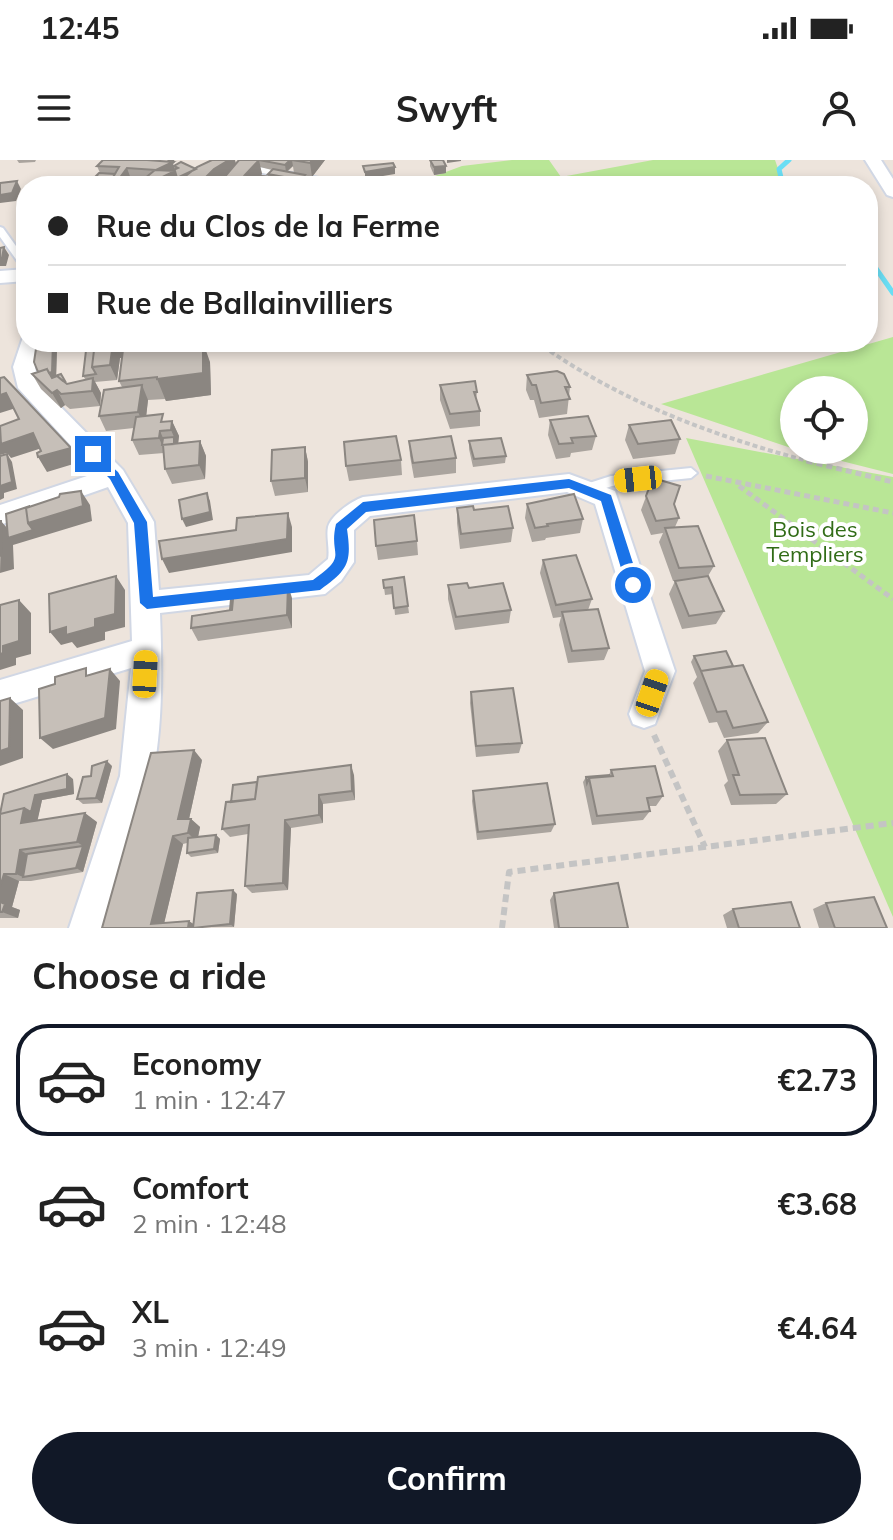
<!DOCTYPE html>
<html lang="en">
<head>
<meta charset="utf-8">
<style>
  :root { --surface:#fff; --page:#f6f6f6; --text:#222; --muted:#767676; --line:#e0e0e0; --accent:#111827 }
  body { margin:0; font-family:Mulish,sans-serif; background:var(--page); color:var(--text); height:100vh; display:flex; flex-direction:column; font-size:30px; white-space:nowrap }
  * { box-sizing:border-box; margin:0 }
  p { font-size:26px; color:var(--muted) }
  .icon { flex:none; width:44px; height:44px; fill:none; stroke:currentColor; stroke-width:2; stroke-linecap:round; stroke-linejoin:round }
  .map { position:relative; height:768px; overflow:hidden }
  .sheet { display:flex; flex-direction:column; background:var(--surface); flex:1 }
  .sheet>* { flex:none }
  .hud { position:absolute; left:16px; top:16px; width:862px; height:176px; border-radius:32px; box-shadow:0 4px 12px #0003; display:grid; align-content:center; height:176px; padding:0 32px; background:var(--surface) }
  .tools { position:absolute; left:780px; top:216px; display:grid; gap:16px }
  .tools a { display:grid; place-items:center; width:88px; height:88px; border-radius:50%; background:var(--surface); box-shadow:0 4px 12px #0003; font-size:40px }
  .end { position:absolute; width:36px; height:36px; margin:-18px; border:10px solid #1a73e8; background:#fff; box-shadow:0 0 0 4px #fff }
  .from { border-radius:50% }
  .car { position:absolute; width:24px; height:48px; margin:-24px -12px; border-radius:10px; box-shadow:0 0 6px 2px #0007; background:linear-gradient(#f5c518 24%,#345 0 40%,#f5c518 0 76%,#345 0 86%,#f5c518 0) }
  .hud b { display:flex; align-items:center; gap:28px; height:76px; font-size:30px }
  .hud b+b { border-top:2px solid var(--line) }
  .hud i { width:20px; height:20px; background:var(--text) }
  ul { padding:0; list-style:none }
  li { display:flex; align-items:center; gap:24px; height:112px; margin:0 16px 12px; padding:0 16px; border:4px solid transparent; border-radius:32px }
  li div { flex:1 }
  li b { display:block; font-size:30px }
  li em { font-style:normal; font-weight:700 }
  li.selected { border-color:var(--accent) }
  li>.icon { width:72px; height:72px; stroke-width:1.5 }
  h2 { padding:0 32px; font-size:36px; line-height:96px }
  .primary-button { display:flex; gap:16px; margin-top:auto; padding:16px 32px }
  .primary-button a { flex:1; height:92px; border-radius:48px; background:var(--accent); color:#fff; font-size:32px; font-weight:700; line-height:92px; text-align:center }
  .status { display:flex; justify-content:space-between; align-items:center; height:56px; padding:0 40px; background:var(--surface); direction:ltr }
  .status svg { height:22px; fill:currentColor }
  header { display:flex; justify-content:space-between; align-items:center; height:104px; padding:0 32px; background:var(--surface); font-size:36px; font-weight:700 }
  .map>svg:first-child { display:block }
  .green { fill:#b9e696 }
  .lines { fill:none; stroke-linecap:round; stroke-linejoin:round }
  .stream { stroke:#6adef4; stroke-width:5 }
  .lane-casing { stroke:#d1d7e4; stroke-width:4 }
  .street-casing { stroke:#d1d7e4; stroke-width:4 }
  .path-far2 { stroke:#c4c4c4; stroke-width:4; stroke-dasharray:5 3; stroke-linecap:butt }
  .path-far1 { stroke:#c4c4c4; stroke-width:5; stroke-dasharray:6 4; stroke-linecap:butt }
  .path { stroke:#c4c4c4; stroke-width:6; stroke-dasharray:8 5; stroke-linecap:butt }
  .lane { fill:#fff; fill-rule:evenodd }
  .street { fill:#fff; fill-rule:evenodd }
  .wall { fill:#aaa49e; fill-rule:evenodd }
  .shaded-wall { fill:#8b8681 }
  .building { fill:#c6bfb8; stroke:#8b8681; stroke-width:2 }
  .route { fill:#1a73e8 }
  .labels { text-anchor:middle; stroke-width:8; stroke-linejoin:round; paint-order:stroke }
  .park-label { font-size:22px; fill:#316c17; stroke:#fff }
</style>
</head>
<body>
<div class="status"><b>12:45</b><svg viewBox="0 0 49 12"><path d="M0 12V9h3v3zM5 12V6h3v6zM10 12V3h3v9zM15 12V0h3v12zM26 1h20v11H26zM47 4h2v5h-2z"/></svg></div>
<header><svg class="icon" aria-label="menu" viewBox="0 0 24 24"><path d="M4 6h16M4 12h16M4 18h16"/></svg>Swyft<svg class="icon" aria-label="person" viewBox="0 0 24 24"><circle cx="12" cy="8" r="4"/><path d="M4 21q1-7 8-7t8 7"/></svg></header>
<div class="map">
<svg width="893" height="768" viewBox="0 0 893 768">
  <rect width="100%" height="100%" fill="#ede4dc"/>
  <path class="green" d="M512,0H549L561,17L653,0H775L784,26H408L462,6Z
    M893,177V314L798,290H854V230H794V289L661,244Z
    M686,278L893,317V757Z"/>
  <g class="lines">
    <path class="stream" d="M783,26L779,9L789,0
      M868,97L893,133"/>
    <defs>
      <path id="lane" d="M243,4L346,23L350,26H332L240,9L239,7Z
        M0,67L3,68L26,100V110L23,109L0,77Z
        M691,308L697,313L691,318L612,326L588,334L581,329L583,325L611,316Z"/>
      <path id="street" d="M865,0H881L893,19V37L887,35Z
        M26,109V121L0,123V111Z
        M23,177H26V182H40L35,207L39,225L123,310L150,355L154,362L159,430L309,415L328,399C330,389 326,377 328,367C331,355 352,341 363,337L569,314L615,331L675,511L655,564L644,568L633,564L629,554L645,511L595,344L567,332L370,356L354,370V402L341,421L325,434L160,453C162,506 163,563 153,614C142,666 121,717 105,768H69L120,616L131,508L0,548V520L132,481L128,363L108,327L0,365V345L96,313L18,228L13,207Z"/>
    </defs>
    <use href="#lane" class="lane-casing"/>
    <use href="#street" class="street-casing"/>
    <path class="path-far2" d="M537,182C620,242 716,277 815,303"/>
    <path class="path-far1" d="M807,301L893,322
      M706,316L893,353
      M739,326L893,439"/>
    <path class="path" d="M654,575L705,687
      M502,768L509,712L893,663"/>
    <use href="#lane" class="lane"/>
    <use href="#street" class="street"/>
  </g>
  <path class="wall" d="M17,0H36L35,2L19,3Z
    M239,0H292L293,6L287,12L294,13L292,0H325L312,17L305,16L306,22L303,26H223L222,21L215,26H104L99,24L96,16L100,13L97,6L175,2L173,4L174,6L195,8L236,4ZM260,7L272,10L268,14V17L260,16L262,14Z
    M430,0L446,13L434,15L430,6Z
    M53,182L57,189L56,216L67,224L86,220L83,216L87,182H163L164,185L210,202L211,235L166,241L165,239L148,240L146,256L166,262L172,261L179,276L178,284L200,281L206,296L205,319L172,324L165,309L164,293L139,295L132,280L134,268L106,271L99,256L122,227L119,221L122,198H120L117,220L95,222L101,233L100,246L70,249L65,245L61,248L41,229L32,214L38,212Z
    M527,215L570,227L567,254L539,258L534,240H530L526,230Z
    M440,225L477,232L476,240L480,251V266L450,269L440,240Z
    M550,260L596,276L592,290L571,293L570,297L556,299L548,275Z
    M629,265L680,279L675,294L633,299L625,280Z
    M409,281L456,298V313L414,318L410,296Z
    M469,281L506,296L505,303L473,307L469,289Z
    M305,287L308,302V332L275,336L271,321Z
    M401,300L402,315L349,321L346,306Z
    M653,318L674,344L679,358L675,367L714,406L708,416L724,451L716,464L682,469L669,434L675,421H673L659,382L663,373L651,375L641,350Z
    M527,344L583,359L580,373L546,378L545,380L532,382L525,358Z
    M457,348L474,350L513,368L511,382L460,389L457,363Z
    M417,381L418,395L378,400L376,386Z
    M543,400L592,439L588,450L609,488L604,500L568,503L559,465L561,457L553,458L540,413Z
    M404,417L409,453L395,455L393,434L385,435L383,420Z
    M448,425L469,428L511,450L509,463L455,470L448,439Z
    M292,438V468L198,481L191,468L230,450Z
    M694,496L733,506L768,562L758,573L724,578L717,562L709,563L693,523L697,517L691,502Z
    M471,532L522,583L519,593L476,597L470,543Z
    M727,580L787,634L776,644L731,645L724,625L728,621L718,591Z
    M202,600L189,659H191L200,667L198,677L216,675L220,679L218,693L191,697L187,693V683L183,684L164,763L194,764L237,734L234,767L102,768Z
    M112,606L102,643L83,644L77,639Z
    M611,610L663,636L656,646H649L650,651L643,660L592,665L583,622L586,617L609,615Z
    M354,615L355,640L323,644V663L291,668L288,730L252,733L245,726L248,674L230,677L222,669Z
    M73,619L74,634L42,640L37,661L97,662L83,712L31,721H19L12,747L20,750L18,758H0V653Z
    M473,631L555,664L551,672L477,680L472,641Z
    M554,733L628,768H554L550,740Z
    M826,743L887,768H819L813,749Z
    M733,749L800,768H727L723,755Z"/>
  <path class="shaded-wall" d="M168,0H174L175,2L173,4L177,16L196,9L178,26H146L156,10Z
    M229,0H235L238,11L215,26H197L214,9Z
    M259,0L262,14L254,23L245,15Z
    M290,0H292L293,6L286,12L285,5Z
    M312,0H325L312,17L310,3Z
    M447,0H461V1L447,3Z
    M446,6V13L434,15V7Z
    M395,7V14L365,19V12Z
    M127,8L132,22L114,24Z
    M305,15L306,22L303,26H297V23Z
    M17,21L21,29L16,41L0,43V35Z
    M4,87L9,95L6,106H0V98Z
    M53,182L57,189L56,220L65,221L69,228L60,232L49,213Z
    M122,182H163L167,192L120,198L117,220L110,205L113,183Z
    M203,182L210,202L211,235L166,241L157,219Z
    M93,218L101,233L100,246L92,231Z
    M142,225L148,240L145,267L138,252Z
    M57,230L65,245L61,248L52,233Z
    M6,233L16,248L0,253V235Z
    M172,261L179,276L177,292L174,284V277L171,270Z
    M160,271L166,285H162L159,278Z
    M33,273L42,288L11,298L7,293L0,295V278Z
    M200,281L206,296L205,319L199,305Z
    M305,287L308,302V332L305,318Z
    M71,288L80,302L47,312L38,297Z
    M7,294L12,302L17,329L4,333V338L0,340V326Z
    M81,331L90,345L92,361L13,385L14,409L0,413L1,361L13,375L28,363Z
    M207,333L210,341L213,360L186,367L182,359Z
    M288,353L292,367V392L169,413L162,399Z
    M116,416L125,430V467L105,472V480L77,488L72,482L61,485L50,472L95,459Z
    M288,425L292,438V468L287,455Z
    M19,440L31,453V494L16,498V505L0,510V494Z
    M110,509L120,521L116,569L53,589L40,578Z
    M10,538L23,550V598L0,606V591Z
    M194,590L202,600L187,668L178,659Z
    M107,601L112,606L102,643L96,638Z
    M351,605L354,615L355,640L352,631Z
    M67,614L73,619L74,634L42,640L35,672L6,665L35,635Z
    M319,635L323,644V663L319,655Z
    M85,653L97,662L83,712L76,708L83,686L77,682Z
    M191,659L200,667L197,682L188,673Z
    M285,660L291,668L288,730L283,723Z
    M216,675L220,679L218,693L214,689Z
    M173,676L183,684L163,768L151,764Z
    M20,690L34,698L23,717L16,714Z
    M4,714L19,721L12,747L20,750L18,758L2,752L0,742V727Z
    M233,730L237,734L234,767L230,764Z
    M189,761L198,767V768H188Z"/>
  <path class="building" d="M103,0H147L173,2L156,10L127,8L119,19H144L155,10L175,11L146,25L109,24L119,7L97,6Z
    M212,0H229L214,9L197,26H173L197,7Z
    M239,0H259L245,15L290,18L287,26L222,20Z
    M259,0H290L285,5Z
    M292,0H312L310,3Z
    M430,0H443L446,6L434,7Z
    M181,2L196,9L177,18L175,11H171L178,8L174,6Z
    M393,3L395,7L365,12L363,6Z
    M273,9L305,15L297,23L291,22L290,18L268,14Z
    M99,13L115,14L109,24L103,23L106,19L96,16Z
    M17,21L12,33L0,35V23Z
    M4,87L2,98H0V88Z
    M37,182H53L52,212L49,213L47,209L38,212L34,202Z
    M87,182H95L92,207L96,214L83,216Z
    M95,182H122L113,183L110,205L92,207Z
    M124,182H158L157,185L188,182H203V213L157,219V217L119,221Z
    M47,209L52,218L57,216L67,224L93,218L92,231L61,234L57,230L52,233L32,214Z
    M557,211L564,214L570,227H565L570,239L541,243L536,225H532L527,215Z
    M61,214L65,221H63L57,216L52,217Z
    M4,217L71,288L38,297L37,293L41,291L33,273L1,284L0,266L19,259L6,233L0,235V218Z
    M475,221L477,232H474L480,251L450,254L440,225Z
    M142,225L138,252L99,256L104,230Z
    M163,254L161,262L172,261L171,270L160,271L159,278L132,280L136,257Z
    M588,256L596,276L571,278L573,283L559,284L550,260Z
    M671,260L680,279L638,284L629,265Z
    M396,276L401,300L346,306L344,282Z
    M451,276L456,298L413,303L409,281Z
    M174,277V284L162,285L163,278Z
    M501,278L506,296L474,299L469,281Z
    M200,281L199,305L165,309L163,285Z
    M305,287V318L271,321L272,290Z
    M7,294L12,322L0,326V296Z
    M653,318L680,326L674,344L679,358L656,361L646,336Z
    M81,331L83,346L28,363L26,348L59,337L60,334Z
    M207,333L210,352L182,359L179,340Z
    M574,334L583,359L547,364L548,366L535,368L527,344Z
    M30,346L26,348L28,363L33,370L8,378L6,354Z
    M473,346L474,350L508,346L513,368L461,374L457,348Z
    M288,353L287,379L162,399L159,381L236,370L237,358Z
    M414,355L417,381L376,386L374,360Z
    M0,361H1L2,395L0,396Z
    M698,366L714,406L679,408L665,368Z
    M576,395L592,439L556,445L543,400Z
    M116,416L115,454L95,459V467L66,475V467L50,472L49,434Z
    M708,416L724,451L689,456L675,421Z
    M404,417L408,446L394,448L392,427L384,428L383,420Z
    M467,423L469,428L503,423L511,450L456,457L448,425Z
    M288,425L287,455L191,468L192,456L232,450L233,432Z
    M231,439H233L232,450H230Z
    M19,440V481L3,486V493L0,494V445Z
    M598,449L609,488L572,491L562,452Z
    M726,491L733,506L701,511L694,496Z
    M743,505L768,562L733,568L726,551L717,552L701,511Z
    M86,508V516L110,509L105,558L40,578L39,529L55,524V517Z
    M513,528L522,583L476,586L471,532Z
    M10,538L9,588L0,591V541Z
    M765,578L787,634L740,635L733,615H739L727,580Z
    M194,590L178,659H191L188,673L173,676L151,764L189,761L188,768H102L151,593Z
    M107,601L96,638L77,639L83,617L91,616L92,606Z
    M351,605L352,631L319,635V655L285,660L283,723L245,726L249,665L222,669L226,642L255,639L258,617Z
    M655,606L663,636L647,638L650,651L597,656L589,618L613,616L611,610Z
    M67,614V629L35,635L31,652L24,648L0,654L4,634Z
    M609,615V616L589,618L587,623L586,617Z
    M257,622L255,639L231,642L233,625Z
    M547,623L555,664L478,672L473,631Z
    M24,648L21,663L85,653L77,682L20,690L16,714H4L0,727V654Z
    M216,675L214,689L187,693L188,678Z
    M83,686L76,708L23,717L27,694Z
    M618,723L628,768H559L554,733Z
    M233,730L230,764L193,768L197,733Z
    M874,737L887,768H835L826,743Z
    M0,742L5,744L2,752H0Z
    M791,742L800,768H739L733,749Z"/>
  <path class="route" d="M93,290L118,312L147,362L153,437L313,420C350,394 328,397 336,364L363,342L569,319L611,335L640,425L633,430L626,425L601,341L569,328L366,352L347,369C352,403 348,410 320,430L147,449L140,443L134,363L110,319L88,297V291Z"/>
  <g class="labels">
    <g class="park-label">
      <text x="815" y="377">Bois des<tspan x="815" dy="25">Templiers</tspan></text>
    </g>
  </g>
</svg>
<div class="tools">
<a><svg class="icon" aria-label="locate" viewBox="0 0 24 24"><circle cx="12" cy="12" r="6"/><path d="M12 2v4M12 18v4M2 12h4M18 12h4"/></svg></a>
</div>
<i class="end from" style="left:633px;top:425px"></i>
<i class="end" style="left:93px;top:294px"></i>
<i class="car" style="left:638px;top:319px;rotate:264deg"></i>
<i class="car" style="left:145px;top:514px;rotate:3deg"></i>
<i class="car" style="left:652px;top:533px;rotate:19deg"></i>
<div class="hud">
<b><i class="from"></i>Rue du Clos de la Ferme</b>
<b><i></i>Rue de Ballainvilliers</b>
</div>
</div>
<section class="sheet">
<h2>Choose a ride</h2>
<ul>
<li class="selected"><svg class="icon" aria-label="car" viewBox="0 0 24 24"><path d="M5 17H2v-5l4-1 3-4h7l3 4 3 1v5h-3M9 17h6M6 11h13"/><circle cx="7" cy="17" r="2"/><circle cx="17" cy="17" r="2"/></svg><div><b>Economy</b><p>1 min · 12:47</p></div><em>€2.73</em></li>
<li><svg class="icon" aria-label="car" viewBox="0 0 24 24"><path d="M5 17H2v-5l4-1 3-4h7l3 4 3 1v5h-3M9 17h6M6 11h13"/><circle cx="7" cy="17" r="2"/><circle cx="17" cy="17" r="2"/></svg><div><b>Comfort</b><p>2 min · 12:48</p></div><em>€3.68</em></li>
<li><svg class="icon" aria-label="car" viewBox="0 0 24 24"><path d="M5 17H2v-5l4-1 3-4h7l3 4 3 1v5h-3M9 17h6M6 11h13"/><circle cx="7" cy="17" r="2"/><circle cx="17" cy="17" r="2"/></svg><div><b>XL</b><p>3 min · 12:49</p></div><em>€4.64</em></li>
</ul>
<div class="primary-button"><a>Confirm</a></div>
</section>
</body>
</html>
